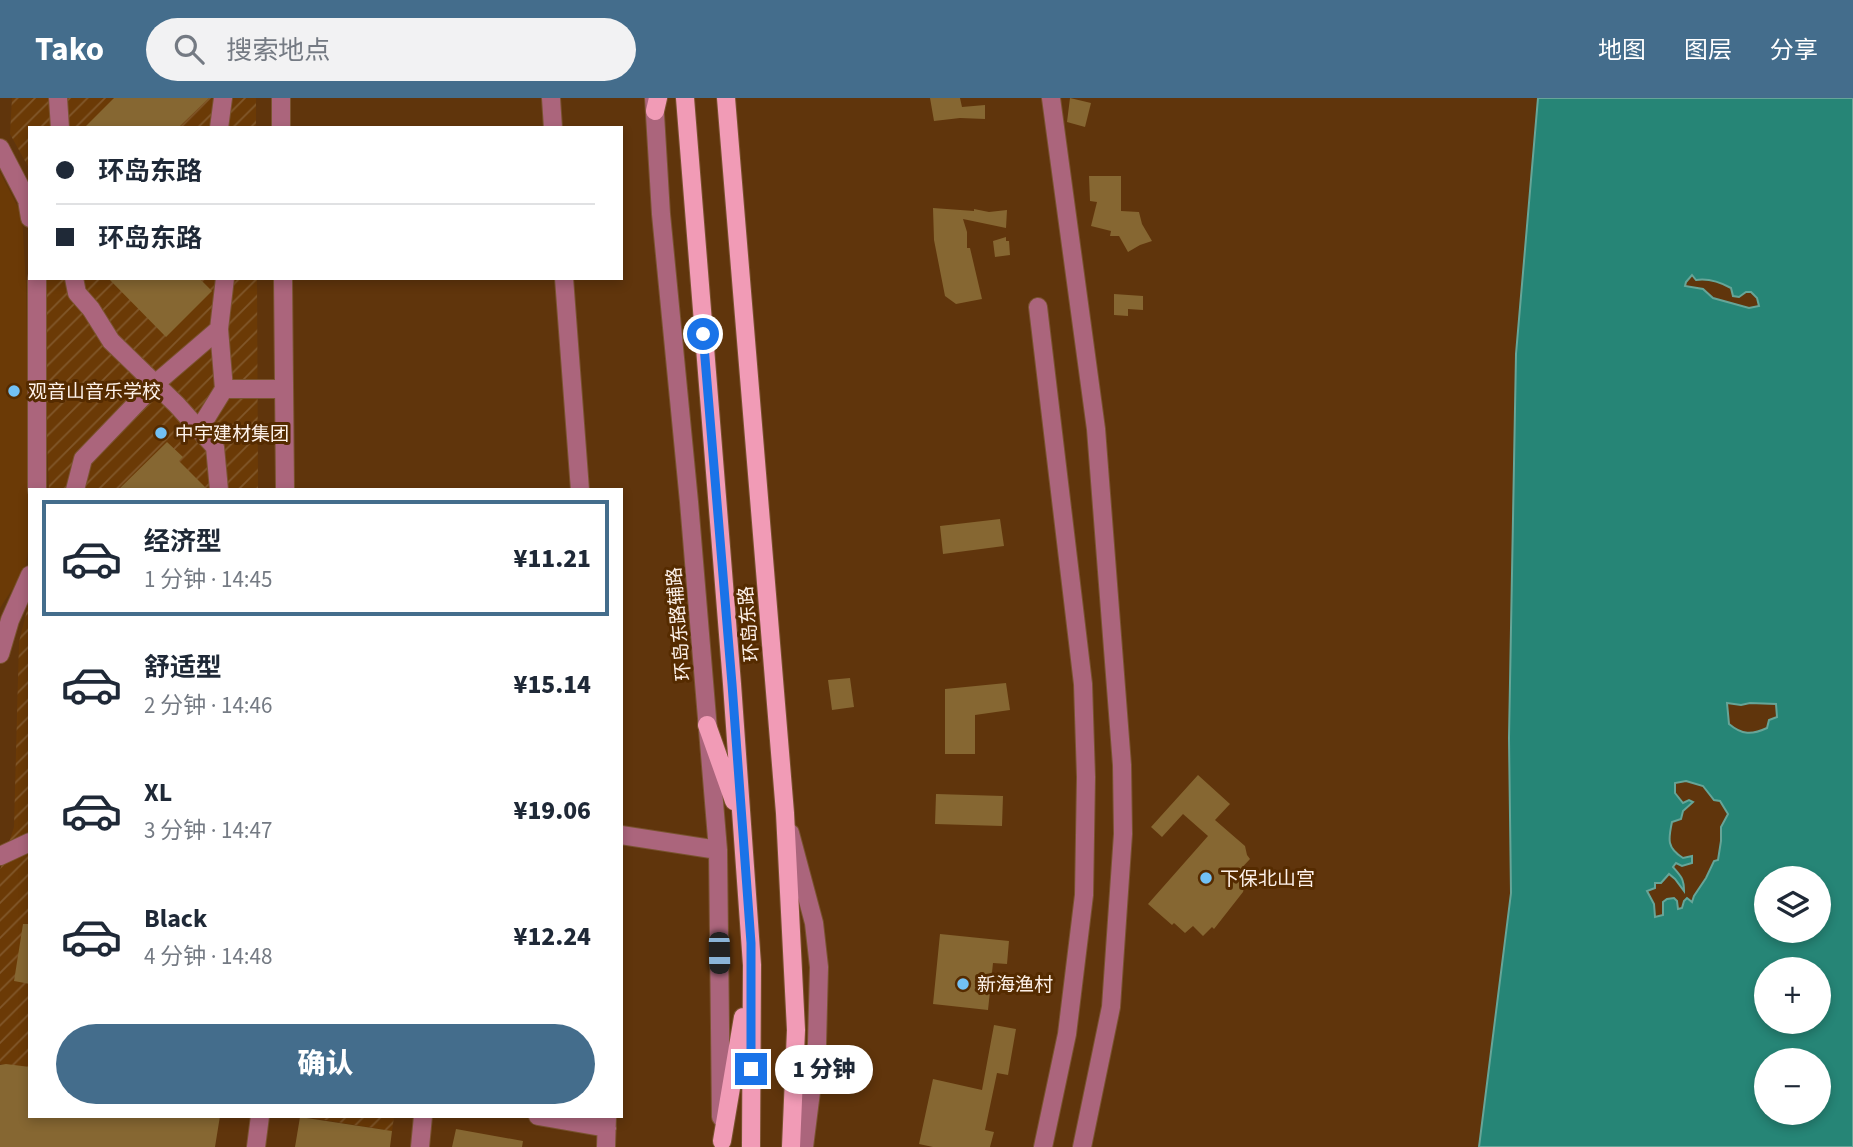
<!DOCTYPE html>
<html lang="zh">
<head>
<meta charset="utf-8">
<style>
  :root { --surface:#fff; --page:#f2f2f3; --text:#1f2937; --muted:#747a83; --line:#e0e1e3; --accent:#446d8c }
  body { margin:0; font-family:"Source Sans 3","Noto Sans SC",sans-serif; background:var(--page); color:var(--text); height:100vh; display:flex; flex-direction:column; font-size:26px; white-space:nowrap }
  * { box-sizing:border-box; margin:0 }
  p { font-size:23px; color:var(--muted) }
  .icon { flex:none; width:38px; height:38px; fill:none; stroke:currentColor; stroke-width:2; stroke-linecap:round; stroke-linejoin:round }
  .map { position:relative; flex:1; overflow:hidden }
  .details { position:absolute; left:28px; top:390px; width:595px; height:630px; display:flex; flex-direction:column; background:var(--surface); border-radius:0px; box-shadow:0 4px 10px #0003 }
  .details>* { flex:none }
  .guide { position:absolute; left:28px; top:28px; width:595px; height:154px; border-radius:0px; box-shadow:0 4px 10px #0003; display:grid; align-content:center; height:154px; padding:0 28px; background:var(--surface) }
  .buttons { position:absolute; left:1754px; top:768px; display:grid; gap:14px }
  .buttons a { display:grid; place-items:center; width:77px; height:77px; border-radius:50%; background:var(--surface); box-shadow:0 4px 10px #0003; font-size:35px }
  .end { position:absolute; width:32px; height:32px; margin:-16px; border:9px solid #1a73e8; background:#fff; box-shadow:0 0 0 4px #fff }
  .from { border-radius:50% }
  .bubble { position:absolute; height:49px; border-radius:24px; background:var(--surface); box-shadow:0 4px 10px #0003; font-size:23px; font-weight:800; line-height:49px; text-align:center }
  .car { position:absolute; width:21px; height:42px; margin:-21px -10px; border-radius:9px; box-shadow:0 0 5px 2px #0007; background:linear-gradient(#222 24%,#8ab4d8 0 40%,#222 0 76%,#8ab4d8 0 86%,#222 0) }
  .guide b { display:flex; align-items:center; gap:24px; height:66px; font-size:26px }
  .guide b+b { border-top:2px solid var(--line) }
  .guide i { width:18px; height:18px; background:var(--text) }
  ul { padding:12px 0 0; list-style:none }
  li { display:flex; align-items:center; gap:21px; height:116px; margin:0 14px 10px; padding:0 14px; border:4px solid transparent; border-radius:0px }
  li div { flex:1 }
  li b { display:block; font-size:26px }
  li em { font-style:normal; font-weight:800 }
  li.on { border-color:var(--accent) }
  li>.icon { width:63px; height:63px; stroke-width:1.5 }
  .primary-button { display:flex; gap:14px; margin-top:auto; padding:14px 28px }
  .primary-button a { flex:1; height:80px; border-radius:42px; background:var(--accent); color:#fff; font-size:28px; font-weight:800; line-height:80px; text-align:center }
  header { display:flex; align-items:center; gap:42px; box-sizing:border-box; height:98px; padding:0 35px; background:var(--accent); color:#fff }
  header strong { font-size:33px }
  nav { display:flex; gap:38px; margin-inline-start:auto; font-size:24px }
  .search { width:490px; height:63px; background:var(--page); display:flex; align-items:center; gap:18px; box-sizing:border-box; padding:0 24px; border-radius:38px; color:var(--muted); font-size:26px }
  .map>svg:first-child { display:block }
  .built { fill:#6b3a06 }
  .industrial { fill:url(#industrial-furrows) }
  .water { fill:#268576; stroke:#66a598; stroke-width:2; fill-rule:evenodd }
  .building { fill:#866732 }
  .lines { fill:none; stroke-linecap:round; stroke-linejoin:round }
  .minor-casing { stroke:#79532f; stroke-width:20 }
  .major-casing { stroke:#79532f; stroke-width:20 }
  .minor { stroke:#ab657c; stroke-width:18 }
  .major { stroke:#f19bb6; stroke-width:18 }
  .route { stroke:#1a73e8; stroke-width:9 }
  .poi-dot { fill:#72c1f5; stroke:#552b00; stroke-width:2.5 }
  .labels { text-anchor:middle; stroke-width:6; stroke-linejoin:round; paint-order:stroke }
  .poi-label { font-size:19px; fill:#fdf1e9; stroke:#552b00; text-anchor:start }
  .street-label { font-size:19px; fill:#fdf1e9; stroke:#552b00 }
</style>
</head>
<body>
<header>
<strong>Tako</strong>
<div class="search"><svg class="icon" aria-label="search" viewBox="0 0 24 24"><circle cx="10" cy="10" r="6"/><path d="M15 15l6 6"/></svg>搜索地点</div>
<nav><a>地图</a><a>图层</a><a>分享</a></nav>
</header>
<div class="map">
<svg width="1853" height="1049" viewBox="0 0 1853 1049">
  <defs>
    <pattern id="industrial-furrows" width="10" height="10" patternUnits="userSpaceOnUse" patternTransform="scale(1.75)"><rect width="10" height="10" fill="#6b3a06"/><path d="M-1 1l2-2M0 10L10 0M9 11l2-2" fill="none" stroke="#81572a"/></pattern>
  </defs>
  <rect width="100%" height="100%" fill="#60350c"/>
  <path class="built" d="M0,74L22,117L26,185L30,401V442L25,472L0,510Z"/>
  <path class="industrial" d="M12,0H256V30H30V72L10,36Z
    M41,180H257L258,392H49Z
    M30,500V971L0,966V772L14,729L19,544Z
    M306,1019H394L392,1033Z"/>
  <path class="water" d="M1538,0H1853V1049H1479L1511,795L1509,640L1516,256ZM1692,177L1696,182C1709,180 1720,184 1731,190L1733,198L1739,199L1746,194H1751L1757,200L1759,208L1749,210L1713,200L1703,191L1685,188L1686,184ZM1727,605L1741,607L1750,605L1776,606L1777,619L1769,622L1767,630C1752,637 1742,637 1729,626ZM1686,683L1703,688L1714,702L1720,703L1728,716L1721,729V743L1718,762L1714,763L1706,780L1694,798L1692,804L1687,800L1684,803L1682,810L1678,811L1677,803L1674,800L1667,801L1663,804V817L1655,819L1654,806L1647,793L1655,790V785H1661L1669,776L1675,781L1684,793C1684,781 1681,778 1673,769L1676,765L1682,768L1692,765V758L1683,760C1667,750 1668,742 1672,724L1681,721L1683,713L1693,704L1689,702L1683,705L1675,695V685ZM1766,780H1818V833H1766ZM1766,872H1818V924H1766ZM1766,962H1818V1015H1766Z"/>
  <path class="building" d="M114,0H209L178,30H84Z
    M930,0H960L962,9L985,7V21L960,20L934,23Z
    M1070,0L1091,5L1085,29L1067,24Z
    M1089,78H1121V113L1139,114L1142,126L1152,143L1140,147L1128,154L1119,138H1110L1111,133L1091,128L1097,104L1090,103Z
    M933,110L974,113V111L989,114L1007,112L1006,130L963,121L967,134V150H970L982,201L956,206L945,198L934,142Z
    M1006,139V143H1009L1010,157L995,159L993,143Z
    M108,180H199L212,193L166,239Z
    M1114,196L1143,198V212L1128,211V218L1114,217Z
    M167,344L183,359L179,363L208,392H118Z
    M1000,421L1004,448L943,456L940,428Z
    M850,580L854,609L832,612L828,582Z
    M1006,585L1010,612L975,617V656H945V591Z
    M1198,677L1230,706L1215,722L1245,748L1247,757L1250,761L1236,776L1245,785L1243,794L1214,831L1212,829L1203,838L1193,828L1185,835L1174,825L1172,827L1148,806L1208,738L1183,716L1162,739L1151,729Z
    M936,696L1003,698L1002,728L935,726Z
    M23,826H30V886L14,883Z
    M940,836L1009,843L1007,866L993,865L988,912L933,906Z
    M994,927L1016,931L1008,977L997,975L985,1032L994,1034L990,1049H933L919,1046L933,981L982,992Z
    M6,966L30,969V1018H220L215,1049H0V967Z
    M300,1019L392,1033L390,1049H295Z
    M456,1031L523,1043L522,1049H452Z"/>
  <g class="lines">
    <defs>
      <path id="minor" d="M58,0L60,30
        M281,0V30
        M551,0L553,30
        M654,0L661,116L689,404L718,752L721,1019
        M1051,0L1096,331L1122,667L1123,736L1111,909L1082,1049
        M219,30L223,0
        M0,50L27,102L30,120
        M74,180L77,195L91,211L111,243L177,307L194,326L203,325L224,291L219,231L225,180
        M283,180L285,392
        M564,180L580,392
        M1038,209L1083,586L1086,679L1084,797L1067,936L1043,1049
        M224,291H284
        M194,326L215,349L219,392
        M37,392V180
        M75,392L83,361L155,286L219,231
        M0,556L10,522L30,477
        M790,735L814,825L819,869L817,946L804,1049
        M621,737L718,752
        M0,758L30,744
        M538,1018L607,1030
        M256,1049L260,1018
        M420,1049L423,1018
        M606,1049L607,1018"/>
      <path id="major" d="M685,0L732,586L752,867L751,1049
        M726,0L785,715L796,932L791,1049
        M655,13L658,0
        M707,627L734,703
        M722,1043L743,919"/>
    </defs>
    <use href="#minor" class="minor-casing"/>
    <use href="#major" class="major-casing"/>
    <use href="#minor" class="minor"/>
    <use href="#major" class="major"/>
  </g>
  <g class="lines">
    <path class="route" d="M703,236L732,586L751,845V971"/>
  </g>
  <g class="poi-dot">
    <circle cx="14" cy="293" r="7"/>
    <circle cx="161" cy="335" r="7"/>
    <circle cx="1206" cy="780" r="7"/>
    <circle cx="963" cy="886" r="7"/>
  </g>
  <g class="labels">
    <g class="poi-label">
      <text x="28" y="300">观音山音乐学校</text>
      <text x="175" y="342">中宇建材集团</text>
      <text x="1220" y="787">下保北山宫</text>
      <text x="977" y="893">新海渔村</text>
    </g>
    <g class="street-label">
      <text transform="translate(678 526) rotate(-95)" y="7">环岛东路辅路</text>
      <text transform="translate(748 526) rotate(-95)" y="7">环岛东路</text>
    </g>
  </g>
</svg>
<div class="buttons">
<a><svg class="icon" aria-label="layers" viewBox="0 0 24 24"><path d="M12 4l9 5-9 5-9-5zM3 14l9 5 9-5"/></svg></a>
<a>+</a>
<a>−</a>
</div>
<i class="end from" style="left:703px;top:236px"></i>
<i class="end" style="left:751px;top:971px"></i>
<div class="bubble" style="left:775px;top:947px;width:98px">1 分钟</div>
<i class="car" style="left:719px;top:855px;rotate:179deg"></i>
<div class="guide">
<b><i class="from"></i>环岛东路</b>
<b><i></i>环岛东路</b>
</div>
<section class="details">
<ul>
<li class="on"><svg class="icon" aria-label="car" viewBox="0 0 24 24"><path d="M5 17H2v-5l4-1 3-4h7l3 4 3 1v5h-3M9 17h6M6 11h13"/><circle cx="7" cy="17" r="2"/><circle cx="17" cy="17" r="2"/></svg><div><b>经济型</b><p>1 分钟 · 14:45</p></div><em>¥11.21</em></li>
<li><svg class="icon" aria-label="car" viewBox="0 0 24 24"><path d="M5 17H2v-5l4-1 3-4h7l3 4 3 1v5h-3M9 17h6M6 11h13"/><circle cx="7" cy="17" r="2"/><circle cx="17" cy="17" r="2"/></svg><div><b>舒适型</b><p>2 分钟 · 14:46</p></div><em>¥15.14</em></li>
<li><svg class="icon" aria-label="car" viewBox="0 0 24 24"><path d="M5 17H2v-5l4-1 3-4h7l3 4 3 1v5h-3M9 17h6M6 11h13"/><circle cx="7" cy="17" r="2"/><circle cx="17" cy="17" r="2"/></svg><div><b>XL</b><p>3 分钟 · 14:47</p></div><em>¥19.06</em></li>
<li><svg class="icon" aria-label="car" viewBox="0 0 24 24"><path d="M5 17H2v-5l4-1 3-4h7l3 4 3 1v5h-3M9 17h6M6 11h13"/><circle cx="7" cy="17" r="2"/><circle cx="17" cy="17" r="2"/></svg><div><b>Black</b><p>4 分钟 · 14:48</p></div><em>¥12.24</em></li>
</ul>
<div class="primary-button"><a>确认</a></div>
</section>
</div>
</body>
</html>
